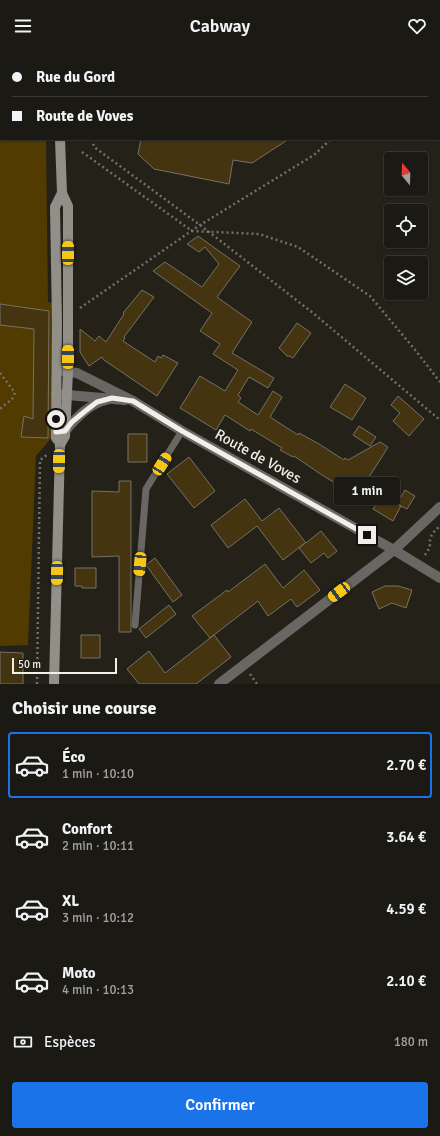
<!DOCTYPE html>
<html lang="fr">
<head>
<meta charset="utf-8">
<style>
  :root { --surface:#1b1913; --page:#282621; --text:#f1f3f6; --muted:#a0a0a0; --line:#393833; --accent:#1a73e8 }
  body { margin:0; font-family:Signika,sans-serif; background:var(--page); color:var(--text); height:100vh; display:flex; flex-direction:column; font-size:15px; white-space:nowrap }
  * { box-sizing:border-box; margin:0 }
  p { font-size:13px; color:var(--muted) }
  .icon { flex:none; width:22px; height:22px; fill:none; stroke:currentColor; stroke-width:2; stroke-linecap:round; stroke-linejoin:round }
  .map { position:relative; height:632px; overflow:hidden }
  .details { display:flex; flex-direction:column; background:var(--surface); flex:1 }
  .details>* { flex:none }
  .top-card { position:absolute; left:0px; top:0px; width:440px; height:88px; box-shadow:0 1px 3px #0004,0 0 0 1px var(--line); display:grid; align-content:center; height:88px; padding:0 12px; background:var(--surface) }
  .needle { width:26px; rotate:341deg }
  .buttons { position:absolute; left:384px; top:100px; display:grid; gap:8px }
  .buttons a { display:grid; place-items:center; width:44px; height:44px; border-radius:4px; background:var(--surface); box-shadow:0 1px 3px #0004,0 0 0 1px var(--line); font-size:20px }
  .scale { position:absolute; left:12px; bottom:10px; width:105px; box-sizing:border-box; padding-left:4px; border:2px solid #f2efea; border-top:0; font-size:11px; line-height:14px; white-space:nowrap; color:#f2efea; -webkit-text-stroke:3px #242119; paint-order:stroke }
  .end { position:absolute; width:18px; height:18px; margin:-9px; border:5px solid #f2efea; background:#111; box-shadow:0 0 0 2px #111 }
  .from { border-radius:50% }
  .bubble { position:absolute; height:28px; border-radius:4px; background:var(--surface); box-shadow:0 1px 3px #0004,0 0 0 1px var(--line); font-size:13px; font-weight:600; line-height:28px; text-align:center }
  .car { position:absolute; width:12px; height:24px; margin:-12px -6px; border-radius:5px; box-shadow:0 0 3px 1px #0007; background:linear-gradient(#f5c518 24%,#345 0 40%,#f5c518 0 76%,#345 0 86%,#f5c518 0) }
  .top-card b { display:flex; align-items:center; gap:14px; height:38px; font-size:15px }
  .top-card b+b { border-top:1px solid var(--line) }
  .top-card i { width:10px; height:10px; background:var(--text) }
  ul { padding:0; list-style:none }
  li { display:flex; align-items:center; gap:12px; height:66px; margin:0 8px 6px; padding:0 4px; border:2px solid transparent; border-radius:4px }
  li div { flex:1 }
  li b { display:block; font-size:15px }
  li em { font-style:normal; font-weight:600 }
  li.current { border-color:var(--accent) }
  li>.icon { width:36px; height:36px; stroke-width:1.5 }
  h2 { padding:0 12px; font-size:18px; line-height:48px }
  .pay { display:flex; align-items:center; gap:10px; height:44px; padding:0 12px; font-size:15px }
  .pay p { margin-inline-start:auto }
  .action { display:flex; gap:8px; margin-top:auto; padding:8px 12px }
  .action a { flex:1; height:46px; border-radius:4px; background:var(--accent); color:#fff; font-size:16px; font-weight:600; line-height:46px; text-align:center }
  header { display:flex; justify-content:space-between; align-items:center; height:52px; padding:0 12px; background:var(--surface); font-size:18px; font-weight:600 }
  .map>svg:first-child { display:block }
  .green { fill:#513b00 }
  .building { fill:#443510; stroke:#767168 }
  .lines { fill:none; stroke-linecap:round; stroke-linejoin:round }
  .path { stroke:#74716a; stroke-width:2.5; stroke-dasharray:2 3; stroke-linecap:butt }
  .service { stroke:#696763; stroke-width:7 }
  .minor { stroke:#696763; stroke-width:10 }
  .tertiary { stroke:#696763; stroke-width:10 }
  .secondary { stroke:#928f88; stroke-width:10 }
  .route { stroke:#f2efea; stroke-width:5 }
  .labels { text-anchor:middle; stroke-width:3; stroke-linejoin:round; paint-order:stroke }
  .street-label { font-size:15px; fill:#f2efea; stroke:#242119 }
</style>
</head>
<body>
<header><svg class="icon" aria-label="menu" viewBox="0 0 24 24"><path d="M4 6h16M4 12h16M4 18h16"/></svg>Cabway<svg class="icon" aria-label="heart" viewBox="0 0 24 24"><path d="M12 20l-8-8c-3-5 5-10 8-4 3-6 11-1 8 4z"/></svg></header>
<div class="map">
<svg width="440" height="632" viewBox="0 0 440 632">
  <rect width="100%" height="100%" fill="#242119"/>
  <path class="green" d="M0,0H44L1,1V87H46L48,250L60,253L53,384L36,404L28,593L0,594Z"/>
  <path class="building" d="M141,87H289L252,111L233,108L229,132L154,117L138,102Z
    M198,184L240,214L217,245L252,270L232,301L274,326L268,336L249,325L238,343L241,346L238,350L258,363L273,339L282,345L270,365L298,383L299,381L319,392L344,408L345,406L348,408L380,390L388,395L364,433L401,454L393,469L373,457L375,454L345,435L344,436L325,425L294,404L293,405L280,398L282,396L251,377L250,379L225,363L216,378L180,356L200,324L225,339L238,318L213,302L220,292L200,279L212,261L153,219L165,210L202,235L219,212L205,195L199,200L187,192Z
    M142,238L154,245L124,285L125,286L123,289L155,310L158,304L161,306L163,303L178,311L157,344L104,308L102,305L89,314L80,300V277L95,289L99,284L106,290L124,262L123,261Z
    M0,252L49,259L48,386L21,385L24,364L33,367L34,277L0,273Z
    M297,271L311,281L293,306L289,304H287L279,296Z
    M345,332L366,346L352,368L330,355Z
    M398,344L424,367L409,384L393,369L400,361L391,353Z
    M359,374L376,385L370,394L353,383Z
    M128,382H147V410H128Z
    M189,405L215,439L194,456L167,422Z
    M119,429H131V580H119V504L92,505V439L119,440Z
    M405,438L415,444L407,457L397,452Z
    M245,447L262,469L279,456L306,491L321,479L337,499L328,506L324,501L311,511L299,496L305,491L283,508L257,474L228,496L211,473Z
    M155,506L182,543L173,550L146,513Z
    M265,512L283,536L304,518L320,538L297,555L291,547L268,564L258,549L210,586L192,564L227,538L228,540Z
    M75,516H96V536H82V534H75Z
    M385,534H398L412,538L406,556L392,551L379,557L372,540Z
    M169,553L176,562L146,586L139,577Z
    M81,583H100V606H81Z
    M214,583L231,605L196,632H139L127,617L149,599L165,621Z
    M0,600L23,601V632H0Z"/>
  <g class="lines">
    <path class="path" d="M31,1V0
      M93,1V0
      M388,1V0
      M0,77L1,74
      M92,87L94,95L200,173L313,261L440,368
      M82,100L192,179L259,182L298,195L370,244L416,299L440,330
      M80,256L200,173L314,103L331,87
      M0,321L15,341L12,347L0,357
      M425,503L430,495C429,485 432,481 440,474
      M250,622L257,632
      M37,632L40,408L48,402"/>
    <path class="service" d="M135,573L146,437L182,379"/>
    <path class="minor" d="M219,632L394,498"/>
    <path class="tertiary" d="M57,318L77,321L133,349L182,379L394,498L440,526
      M56,342L125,348
      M62,380L65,379C76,366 89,352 106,348
      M394,498L440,455"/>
    <path class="secondary" d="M60,1V0
      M60,391L56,386V380L57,270L55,155L62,141
      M54,632L60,393L65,384L68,319V154L62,141L60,87"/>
  </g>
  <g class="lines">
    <path class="route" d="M56,367V380L65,379L72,370L84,360L97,350L112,346L133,349L182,379L367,483"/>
  </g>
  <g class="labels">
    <g class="street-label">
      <text transform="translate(258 404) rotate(29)" y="5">Route de Voves</text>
    </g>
  </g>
</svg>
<div class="buttons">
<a><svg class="needle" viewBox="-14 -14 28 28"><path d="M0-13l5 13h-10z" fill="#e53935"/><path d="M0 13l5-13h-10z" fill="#a0a0a0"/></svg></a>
<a><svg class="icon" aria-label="locate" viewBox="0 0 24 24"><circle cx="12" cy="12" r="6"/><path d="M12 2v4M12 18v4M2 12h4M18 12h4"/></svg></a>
<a><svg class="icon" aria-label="layers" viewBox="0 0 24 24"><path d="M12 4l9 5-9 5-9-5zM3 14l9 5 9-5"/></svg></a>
</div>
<div class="scale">50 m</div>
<i class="end from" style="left:56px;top:367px"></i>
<i class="end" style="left:367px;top:483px"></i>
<div class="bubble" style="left:334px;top:425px;width:66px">1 min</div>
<i class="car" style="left:68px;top:201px;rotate:0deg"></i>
<i class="car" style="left:68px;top:305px;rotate:0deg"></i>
<i class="car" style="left:59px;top:409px;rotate:181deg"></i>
<i class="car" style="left:162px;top:412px;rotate:32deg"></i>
<i class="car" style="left:140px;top:512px;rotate:185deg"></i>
<i class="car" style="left:57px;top:521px;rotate:181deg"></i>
<i class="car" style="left:339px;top:540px;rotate:233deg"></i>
<div class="top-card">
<b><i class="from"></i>Rue du Gord</b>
<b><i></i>Route de Voves</b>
</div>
</div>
<section class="details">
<h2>Choisir une course</h2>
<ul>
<li class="current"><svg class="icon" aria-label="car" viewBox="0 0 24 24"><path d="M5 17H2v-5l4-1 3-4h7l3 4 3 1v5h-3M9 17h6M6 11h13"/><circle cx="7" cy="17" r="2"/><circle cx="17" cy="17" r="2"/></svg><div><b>Éco</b><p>1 min · 10:10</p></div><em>2.70 €</em></li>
<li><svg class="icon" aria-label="car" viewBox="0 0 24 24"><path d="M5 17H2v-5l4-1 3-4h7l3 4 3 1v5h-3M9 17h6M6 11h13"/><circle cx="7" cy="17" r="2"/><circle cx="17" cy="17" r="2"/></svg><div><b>Confort</b><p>2 min · 10:11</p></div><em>3.64 €</em></li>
<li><svg class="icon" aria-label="car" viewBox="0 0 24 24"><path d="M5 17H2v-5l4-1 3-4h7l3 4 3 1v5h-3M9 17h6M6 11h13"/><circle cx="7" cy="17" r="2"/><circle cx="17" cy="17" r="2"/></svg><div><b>XL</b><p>3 min · 10:12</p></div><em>4.59 €</em></li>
<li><svg class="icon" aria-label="car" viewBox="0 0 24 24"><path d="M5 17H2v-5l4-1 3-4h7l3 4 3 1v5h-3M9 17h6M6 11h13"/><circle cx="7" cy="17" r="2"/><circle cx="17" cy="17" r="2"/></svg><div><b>Moto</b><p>4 min · 10:13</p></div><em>2.10 €</em></li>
</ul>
<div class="pay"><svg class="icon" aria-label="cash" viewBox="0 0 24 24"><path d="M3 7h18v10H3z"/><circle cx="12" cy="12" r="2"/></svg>Espèces<p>180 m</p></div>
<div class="action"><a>Confirmer</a></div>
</section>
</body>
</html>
